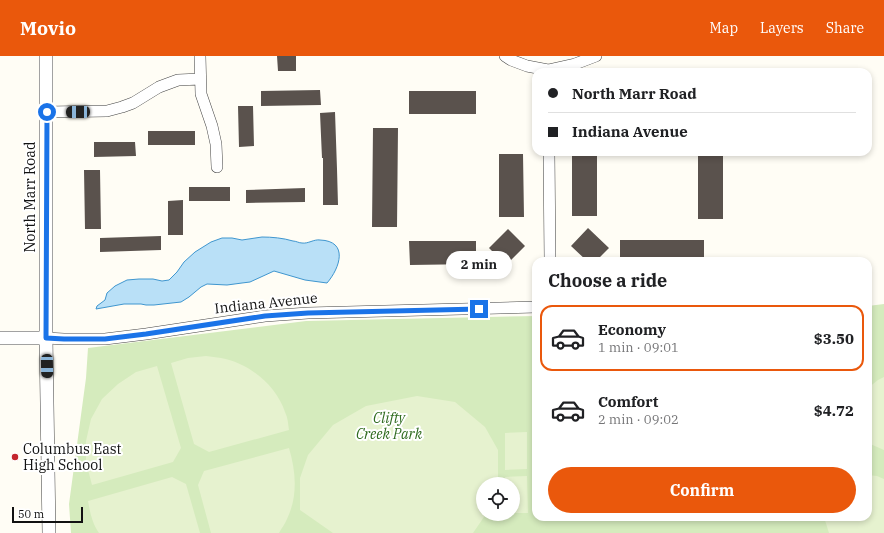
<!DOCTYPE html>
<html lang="en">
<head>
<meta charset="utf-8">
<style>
  :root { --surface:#fff; --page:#f6f6f6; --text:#202124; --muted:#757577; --line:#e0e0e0; --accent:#ea580c }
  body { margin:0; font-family:"IBM Plex Serif",serif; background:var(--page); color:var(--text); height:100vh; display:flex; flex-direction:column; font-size:15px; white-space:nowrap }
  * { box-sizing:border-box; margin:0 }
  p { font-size:13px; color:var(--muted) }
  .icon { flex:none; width:22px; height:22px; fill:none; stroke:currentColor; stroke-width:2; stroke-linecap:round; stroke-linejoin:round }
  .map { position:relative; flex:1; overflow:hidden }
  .panel { position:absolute; left:532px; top:201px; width:340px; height:264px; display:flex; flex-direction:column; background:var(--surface); border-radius:12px; box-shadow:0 2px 6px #0003 }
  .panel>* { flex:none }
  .top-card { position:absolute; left:532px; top:12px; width:340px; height:88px; border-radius:12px; box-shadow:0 2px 6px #0003; display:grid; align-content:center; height:88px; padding:0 16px; background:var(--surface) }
  .tools { position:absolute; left:476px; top:421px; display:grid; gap:8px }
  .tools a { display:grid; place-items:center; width:44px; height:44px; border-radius:50%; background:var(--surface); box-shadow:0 2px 6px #0003; font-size:20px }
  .scale { position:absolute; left:12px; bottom:10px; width:71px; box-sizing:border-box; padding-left:4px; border:2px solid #111; border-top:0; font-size:11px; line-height:14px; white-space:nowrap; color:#111; -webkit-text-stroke:3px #fff; paint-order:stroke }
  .end { position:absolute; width:18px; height:18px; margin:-9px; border:5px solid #1a73e8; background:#fff; box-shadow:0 0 0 2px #fff }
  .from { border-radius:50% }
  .bubble { position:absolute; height:28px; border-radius:14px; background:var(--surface); box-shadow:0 2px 6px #0003; font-size:13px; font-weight:800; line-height:28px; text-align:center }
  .car { position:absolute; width:12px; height:24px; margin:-12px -6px; border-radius:5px; box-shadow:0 0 3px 1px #0007; background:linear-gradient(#222 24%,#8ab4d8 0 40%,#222 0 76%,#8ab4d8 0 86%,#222 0) }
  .top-card b { display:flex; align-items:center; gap:14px; height:38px; font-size:15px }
  .top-card b+b { border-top:1px solid var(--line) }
  .top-card i { width:10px; height:10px; background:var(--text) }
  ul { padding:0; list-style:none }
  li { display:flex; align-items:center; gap:12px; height:66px; margin:0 8px 6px; padding:0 8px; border:2px solid transparent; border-radius:12px }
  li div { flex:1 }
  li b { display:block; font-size:15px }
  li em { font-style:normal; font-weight:800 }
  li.on { border-color:var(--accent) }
  li>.icon { width:36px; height:36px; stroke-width:1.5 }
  h2 { padding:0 16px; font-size:18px; line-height:48px }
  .button { display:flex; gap:8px; margin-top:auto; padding:8px 16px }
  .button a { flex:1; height:46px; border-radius:24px; background:var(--accent); color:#fff; font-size:16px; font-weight:800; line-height:46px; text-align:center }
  header { display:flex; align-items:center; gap:24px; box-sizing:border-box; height:56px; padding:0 20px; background:var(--accent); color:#fff }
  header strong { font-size:19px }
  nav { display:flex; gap:22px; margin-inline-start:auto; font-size:14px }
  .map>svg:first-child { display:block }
  .green { fill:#d5ebbd; fill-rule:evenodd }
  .pitch { fill:#e6f2cf }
  .water { fill:#b9e0f7; stroke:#3f96cf }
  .building { fill:#5a524d }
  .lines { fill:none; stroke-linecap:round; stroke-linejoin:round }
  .minor-casing { stroke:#444; stroke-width:12 }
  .tertiary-casing { stroke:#444; stroke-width:14 }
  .minor { stroke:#fff; stroke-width:11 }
  .tertiary { stroke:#fff; stroke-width:13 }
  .route { stroke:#1a73e8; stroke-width:5 }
  .poi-dot { fill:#c4262e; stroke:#fff; stroke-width:1.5 }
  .labels { text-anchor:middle; stroke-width:4; stroke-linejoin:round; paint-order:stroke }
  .street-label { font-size:14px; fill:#111; stroke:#fff }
  .park-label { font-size:14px; font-style:italic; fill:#2f6b1f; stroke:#fff }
  .poi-label { font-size:14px; fill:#111; stroke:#fff; text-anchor:start }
</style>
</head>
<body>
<header>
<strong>Movio</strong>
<nav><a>Map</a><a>Layers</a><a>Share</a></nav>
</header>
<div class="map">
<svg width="884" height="477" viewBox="0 0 884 477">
  <rect width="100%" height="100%" fill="#fffdf5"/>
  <path class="green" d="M884,248V477H71L69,448L86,322L88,292L306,265L536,260V461H868V250ZM483,428H513V458H483Z"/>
  <path class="pitch" d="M206,300C211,301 216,301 221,302C249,307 276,329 285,356C288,362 288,368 289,374L209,396L194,388L171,307L188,302Z
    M157,310L181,392L173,406L92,429L86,406V385L91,363L102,343L118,328L136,316Z
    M884,321V394L868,387V332L878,324Z
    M417,340L455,346L485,371L498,394V428H483V458H486L473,477H333L300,454V422L308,399L333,369L366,350Z
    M527,376V413L505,414V377Z
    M289,392C296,416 298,440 287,463C285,468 281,473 279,477H211L198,429L204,415Z
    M868,419L877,420L884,423V477H829L824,461H868Z
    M527,420L528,457H513V428H506L505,421Z
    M172,421L186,428L200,477H99C92,467 90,456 88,445Z"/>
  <path class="water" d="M262,181C272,181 283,182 293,185C296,185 299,187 302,187C308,188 314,183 320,184C349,185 340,212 327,227L305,224L274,215L250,226L242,227L227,229L207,228L201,231L189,241L181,246L154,249H146L141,248H124L96,253L97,250L105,244L107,237L115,230L127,224L139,223H153L162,225L169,224L177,216L184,206L195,196L211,186L222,182H232L242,184Z"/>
  <path class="building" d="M277,0H296V15H278Z
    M320,34L321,49L261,50V35Z
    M409,35H476V58H409Z
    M238,50H253L254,90L239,91Z
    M335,56L337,113L338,149H323V102H322L320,57Z
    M373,72H398L397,171H372Z
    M148,75H195V89H148Z
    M94,86H135L136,100L94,101Z
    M698,96H723V163H698Z
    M499,98H523L524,161H499Z
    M572,98H597V160H572Z
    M84,114H100L101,173H85Z
    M189,131H230V145H189Z
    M305,132V146L246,147V134Z
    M183,144V179H168V145Z
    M588,172L609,192L596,205H587L571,190Z
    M508,173L525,190L506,209L489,192Z
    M161,180V194L100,196V182Z
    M620,184H704V205H620Z
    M409,185H476V208L410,209Z"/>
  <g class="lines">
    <defs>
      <path id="minor" d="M200,0L201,38L212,70L216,88L217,111
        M505,0L511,4L527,10L548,14L575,8L596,0
        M47,56L107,55L122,51L133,47L159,31L178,24L200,23
        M549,96L550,205
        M46,282L64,283H105L146,278L265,260L308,257L536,251"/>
      <path id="tertiary" d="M46,0V282L49,477
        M0,282H46"/>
    </defs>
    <use href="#minor" class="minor-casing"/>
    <use href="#tertiary" class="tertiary-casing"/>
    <use href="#minor" class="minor"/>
    <use href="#tertiary" class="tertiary"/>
  </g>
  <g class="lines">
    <path class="route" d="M47,56L46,282L64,283H105L146,278L265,260L308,257L479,253"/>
  </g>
  <circle class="poi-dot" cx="15" cy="401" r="4"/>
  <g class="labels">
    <g class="street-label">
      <text transform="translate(30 141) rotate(-90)" y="5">North Marr Road</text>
      <text transform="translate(266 247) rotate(-6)" y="5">Indiana Avenue</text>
    </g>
    <g class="park-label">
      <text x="389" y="367">Clifty<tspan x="389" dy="16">Creek Park</tspan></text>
    </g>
    <g class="poi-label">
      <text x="23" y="398">Columbus East<tspan x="23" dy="16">High School</tspan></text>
    </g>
  </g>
</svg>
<div class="tools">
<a><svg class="icon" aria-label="locate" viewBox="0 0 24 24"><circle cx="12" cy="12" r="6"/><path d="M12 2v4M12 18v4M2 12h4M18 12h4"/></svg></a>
</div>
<div class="scale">50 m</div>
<i class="end from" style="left:47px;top:56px"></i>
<i class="end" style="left:479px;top:253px"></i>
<div class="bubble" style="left:446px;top:195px;width:66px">2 min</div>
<i class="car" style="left:78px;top:56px;rotate:269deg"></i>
<i class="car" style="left:47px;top:310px;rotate:179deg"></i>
<div class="top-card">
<b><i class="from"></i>North Marr Road</b>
<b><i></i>Indiana Avenue</b>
</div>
<section class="panel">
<h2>Choose a ride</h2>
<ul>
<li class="on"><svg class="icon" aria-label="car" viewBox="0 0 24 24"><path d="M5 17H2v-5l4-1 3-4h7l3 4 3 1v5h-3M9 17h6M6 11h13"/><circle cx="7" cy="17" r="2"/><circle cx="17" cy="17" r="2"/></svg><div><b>Economy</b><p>1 min · 09:01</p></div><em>$3.50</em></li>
<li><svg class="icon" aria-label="car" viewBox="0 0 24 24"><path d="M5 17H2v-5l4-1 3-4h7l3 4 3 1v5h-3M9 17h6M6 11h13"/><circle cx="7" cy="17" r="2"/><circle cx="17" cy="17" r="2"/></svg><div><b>Comfort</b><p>2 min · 09:02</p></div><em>$4.72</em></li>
</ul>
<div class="button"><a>Confirm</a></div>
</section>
</div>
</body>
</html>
